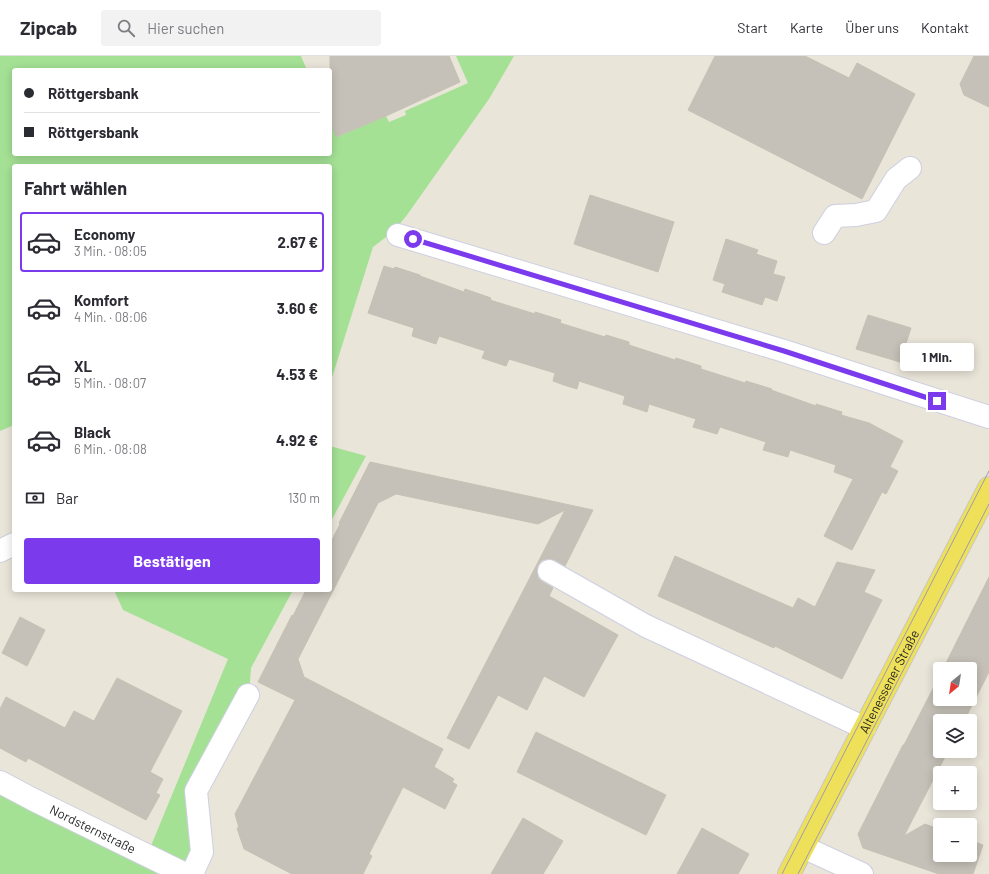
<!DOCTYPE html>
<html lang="de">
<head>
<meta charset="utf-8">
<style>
  :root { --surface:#fff; --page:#f2f2f3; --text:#2b2b33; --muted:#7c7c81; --line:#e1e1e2; --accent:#7c3aed }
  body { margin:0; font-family:Barlow,sans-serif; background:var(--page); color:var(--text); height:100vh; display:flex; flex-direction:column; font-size:15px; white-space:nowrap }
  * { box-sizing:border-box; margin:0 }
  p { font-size:13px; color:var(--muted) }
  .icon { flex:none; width:22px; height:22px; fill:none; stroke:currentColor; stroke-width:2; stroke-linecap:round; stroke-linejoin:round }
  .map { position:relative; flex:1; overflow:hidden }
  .sheet { position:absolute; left:12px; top:108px; width:320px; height:428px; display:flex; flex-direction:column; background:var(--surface); border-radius:4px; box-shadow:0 2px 10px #0003 }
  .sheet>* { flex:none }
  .banner { position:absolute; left:12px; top:12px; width:320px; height:88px; border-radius:4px; box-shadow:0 2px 10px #0003; display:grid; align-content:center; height:88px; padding:0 12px; background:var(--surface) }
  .needle { width:26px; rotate:210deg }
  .controls { position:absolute; left:933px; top:606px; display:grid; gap:8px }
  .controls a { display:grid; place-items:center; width:44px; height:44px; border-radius:4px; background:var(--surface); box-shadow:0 2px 10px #0003; font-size:20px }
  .end { position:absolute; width:18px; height:18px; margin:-9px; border:5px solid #7c3aed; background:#fff; box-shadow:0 0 0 2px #fff }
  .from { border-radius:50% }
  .bubble { position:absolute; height:28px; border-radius:4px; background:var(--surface); box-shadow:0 2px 10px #0003; font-size:13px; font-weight:700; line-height:28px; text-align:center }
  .banner b { display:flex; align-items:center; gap:14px; height:38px; font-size:15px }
  .banner b+b { border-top:1px solid var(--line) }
  .banner i { width:10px; height:10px; background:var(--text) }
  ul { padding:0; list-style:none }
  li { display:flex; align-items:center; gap:12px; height:60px; margin:0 8px 6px; padding:0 4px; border:2px solid transparent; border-radius:4px }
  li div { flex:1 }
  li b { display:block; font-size:15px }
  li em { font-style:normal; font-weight:700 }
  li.selected { border-color:var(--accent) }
  li>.icon { width:36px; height:36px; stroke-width:1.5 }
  h2 { padding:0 12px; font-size:18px; line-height:48px }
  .pay { display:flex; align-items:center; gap:10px; height:44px; padding:0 12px; font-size:15px }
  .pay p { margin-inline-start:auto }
  .cta { display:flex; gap:8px; margin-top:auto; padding:8px 12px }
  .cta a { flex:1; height:46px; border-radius:4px; background:var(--accent); color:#fff; font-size:16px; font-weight:700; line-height:46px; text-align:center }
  header { display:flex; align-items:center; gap:24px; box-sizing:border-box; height:56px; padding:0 20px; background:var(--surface); border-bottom:1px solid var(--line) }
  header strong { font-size:19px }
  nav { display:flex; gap:22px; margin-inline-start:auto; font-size:14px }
  .search { width:280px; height:36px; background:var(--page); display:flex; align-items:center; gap:10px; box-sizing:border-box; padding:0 14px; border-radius:4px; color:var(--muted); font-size:15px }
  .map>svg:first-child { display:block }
  .green { fill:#a4e195 }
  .building { fill:#c5c1b8; stroke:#c5c1b3 }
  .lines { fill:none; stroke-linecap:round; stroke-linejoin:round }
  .minor-casing { stroke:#cecfe1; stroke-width:24 }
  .major-casing { stroke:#c7c7c7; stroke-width:24 }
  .minor { stroke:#fff; stroke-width:22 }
  .major { stroke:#efe059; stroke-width:22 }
  .tram { stroke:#9c9cb2; stroke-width:1 }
  .route { stroke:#7c3aed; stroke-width:5 }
  .labels { text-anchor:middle; stroke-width:3.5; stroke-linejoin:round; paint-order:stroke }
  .street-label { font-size:13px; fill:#272727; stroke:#fff }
</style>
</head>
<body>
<header>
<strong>Zipcab</strong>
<div class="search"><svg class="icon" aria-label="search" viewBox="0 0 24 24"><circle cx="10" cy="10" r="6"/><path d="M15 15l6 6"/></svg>Hier suchen</div>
<nav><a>Start</a><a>Karte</a><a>Über uns</a><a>Kontakt</a></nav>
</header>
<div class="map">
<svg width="989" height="818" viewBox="0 0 989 818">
  <rect width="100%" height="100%" fill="#eae5d9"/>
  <path class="green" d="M0,0H301L307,14H14V98H330V66L337,81L386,60L389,66L406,59L405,55L468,27L456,0H514L489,43L407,159L394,175L373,191L330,328V110H14V369L0,375Z
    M330,390L366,400L330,467Z
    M114,534H293L251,612L249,638L193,734L200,796L190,818L148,797L228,603L123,554Z
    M0,731L171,818H0Z"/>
  <path class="building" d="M330,0H449L460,26L386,60L336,81L330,66Z
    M715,0H805L849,22L857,7L915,38L862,143L688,54Z
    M974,0H989V51L964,39L960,28Z
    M590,139L674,166L658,216L574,188Z
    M726,183L758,194L756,198L777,205L773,218L785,221L777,245L765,241L762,249L722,236L725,228L713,224Z
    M384,210L394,213L395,211L420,219V220L464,236L465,233L491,242L490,244L535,258V256L561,264L560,267L605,281L606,279L629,286V289L675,304L676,302L701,310V313L745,327L746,325L772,333L771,334L816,350V348L842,356L841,359L869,367L903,385L890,411L898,415L886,438L882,436L852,494L824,480L853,423L834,416L836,409L790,394L788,401L763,394L766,386L720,371L717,378L693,371L696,363L649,348L647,356L623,348L625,340L579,325L577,333L564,329L553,325L555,317L509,303L506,310L482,302L485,295L439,280L436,288L412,280L414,272L368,257Z
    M868,259L911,272L900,306L856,293Z
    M370,406L593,454L565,510L555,504L549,503L542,504L538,509L537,515L538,522L543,526L553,532L549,540L618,579L584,641L544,620L527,654L498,639L469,693L447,682L565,454L538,468L396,438L378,447L298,603L304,621L443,693L434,711L454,723L452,726L457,729L445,753L403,731L369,798L372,800L363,818H292L244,793L237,772H239L235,758L295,644L258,626L292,559L293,560L306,534H330V488L340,468L339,467Z
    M675,500L793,552L798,542L815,551L837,506L875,514L864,536L882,544L842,623L775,590L774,592L658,540Z
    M989,521V616L964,665H940V695H948L904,780L925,768L940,774V799H970V784L983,789L973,818H939L863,792L858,778L903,689H904L940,619V643H970V613H943Z
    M20,561L45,574L27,610L2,597Z
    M117,622L182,655L150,716L163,723L156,737L160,739L146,764L28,702L26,706L0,692V653L6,641L65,672L74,655L94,665Z
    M536,676L666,739L646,779L517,716Z
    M523,762L563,785L543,818H491Z
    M702,772L749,798L738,818H677Z"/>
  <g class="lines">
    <defs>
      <g id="minor">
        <path d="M824,177L835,160L856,159L876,155L896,123L910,112"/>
        <path d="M398,179L784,295L989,361"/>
        <path d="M0,495L14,488"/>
        <path d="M549,515L646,570L865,672"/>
        <path id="s1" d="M0,726L34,744L185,818"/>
        <path d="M803,791L862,818"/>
        <path d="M192,818L202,796L196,735L248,639"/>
      </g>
      <g id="major">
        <path id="s2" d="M789,818L989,432"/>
      </g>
    </defs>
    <use href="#minor" class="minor-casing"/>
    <use href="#major" class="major-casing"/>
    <use href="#minor" class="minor"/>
    <use href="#major" class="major"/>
    <path class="tram" d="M782,818L989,415
      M798,818L989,448"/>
  </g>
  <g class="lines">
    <path class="route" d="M413,183L784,295L937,345"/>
  </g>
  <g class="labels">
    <g class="street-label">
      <text dy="5" stroke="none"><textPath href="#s2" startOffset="217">Altenessener Straße</textPath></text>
      <text dy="5" stroke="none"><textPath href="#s1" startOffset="104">Nordsternstraße</textPath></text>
    </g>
  </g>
</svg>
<div class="controls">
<a><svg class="needle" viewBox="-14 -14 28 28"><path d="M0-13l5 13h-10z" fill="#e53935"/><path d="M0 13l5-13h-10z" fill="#7c7c81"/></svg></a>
<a><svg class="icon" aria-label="layers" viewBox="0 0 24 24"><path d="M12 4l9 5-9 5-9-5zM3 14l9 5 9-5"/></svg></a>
<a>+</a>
<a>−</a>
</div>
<i class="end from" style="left:413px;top:183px"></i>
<i class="end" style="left:937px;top:345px"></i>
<div class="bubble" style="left:900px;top:287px;width:74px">1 Min.</div>
<div class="banner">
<b><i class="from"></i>Röttgersbank</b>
<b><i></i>Röttgersbank</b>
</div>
<section class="sheet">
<h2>Fahrt wählen</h2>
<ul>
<li class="selected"><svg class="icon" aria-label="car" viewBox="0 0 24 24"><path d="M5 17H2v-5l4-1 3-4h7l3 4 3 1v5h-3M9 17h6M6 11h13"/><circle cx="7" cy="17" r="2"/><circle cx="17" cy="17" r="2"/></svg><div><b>Economy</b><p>3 Min. · 08:05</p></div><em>2.67 €</em></li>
<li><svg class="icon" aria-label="car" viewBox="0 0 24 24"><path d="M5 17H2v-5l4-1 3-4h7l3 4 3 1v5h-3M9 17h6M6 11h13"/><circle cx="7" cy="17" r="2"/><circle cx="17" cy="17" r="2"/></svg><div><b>Komfort</b><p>4 Min. · 08:06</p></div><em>3.60 €</em></li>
<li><svg class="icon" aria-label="car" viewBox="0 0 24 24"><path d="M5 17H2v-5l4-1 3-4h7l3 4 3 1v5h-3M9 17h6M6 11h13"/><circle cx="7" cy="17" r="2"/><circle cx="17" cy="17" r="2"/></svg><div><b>XL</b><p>5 Min. · 08:07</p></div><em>4.53 €</em></li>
<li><svg class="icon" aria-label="car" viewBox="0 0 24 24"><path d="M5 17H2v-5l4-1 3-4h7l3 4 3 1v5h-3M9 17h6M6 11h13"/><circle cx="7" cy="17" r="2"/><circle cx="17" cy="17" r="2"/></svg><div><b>Black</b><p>6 Min. · 08:08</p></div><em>4.92 €</em></li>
</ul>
<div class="pay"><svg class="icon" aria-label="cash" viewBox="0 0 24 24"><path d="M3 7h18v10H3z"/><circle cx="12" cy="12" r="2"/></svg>Bar<p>130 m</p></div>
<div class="cta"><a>Bestätigen</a></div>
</section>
</div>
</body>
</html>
